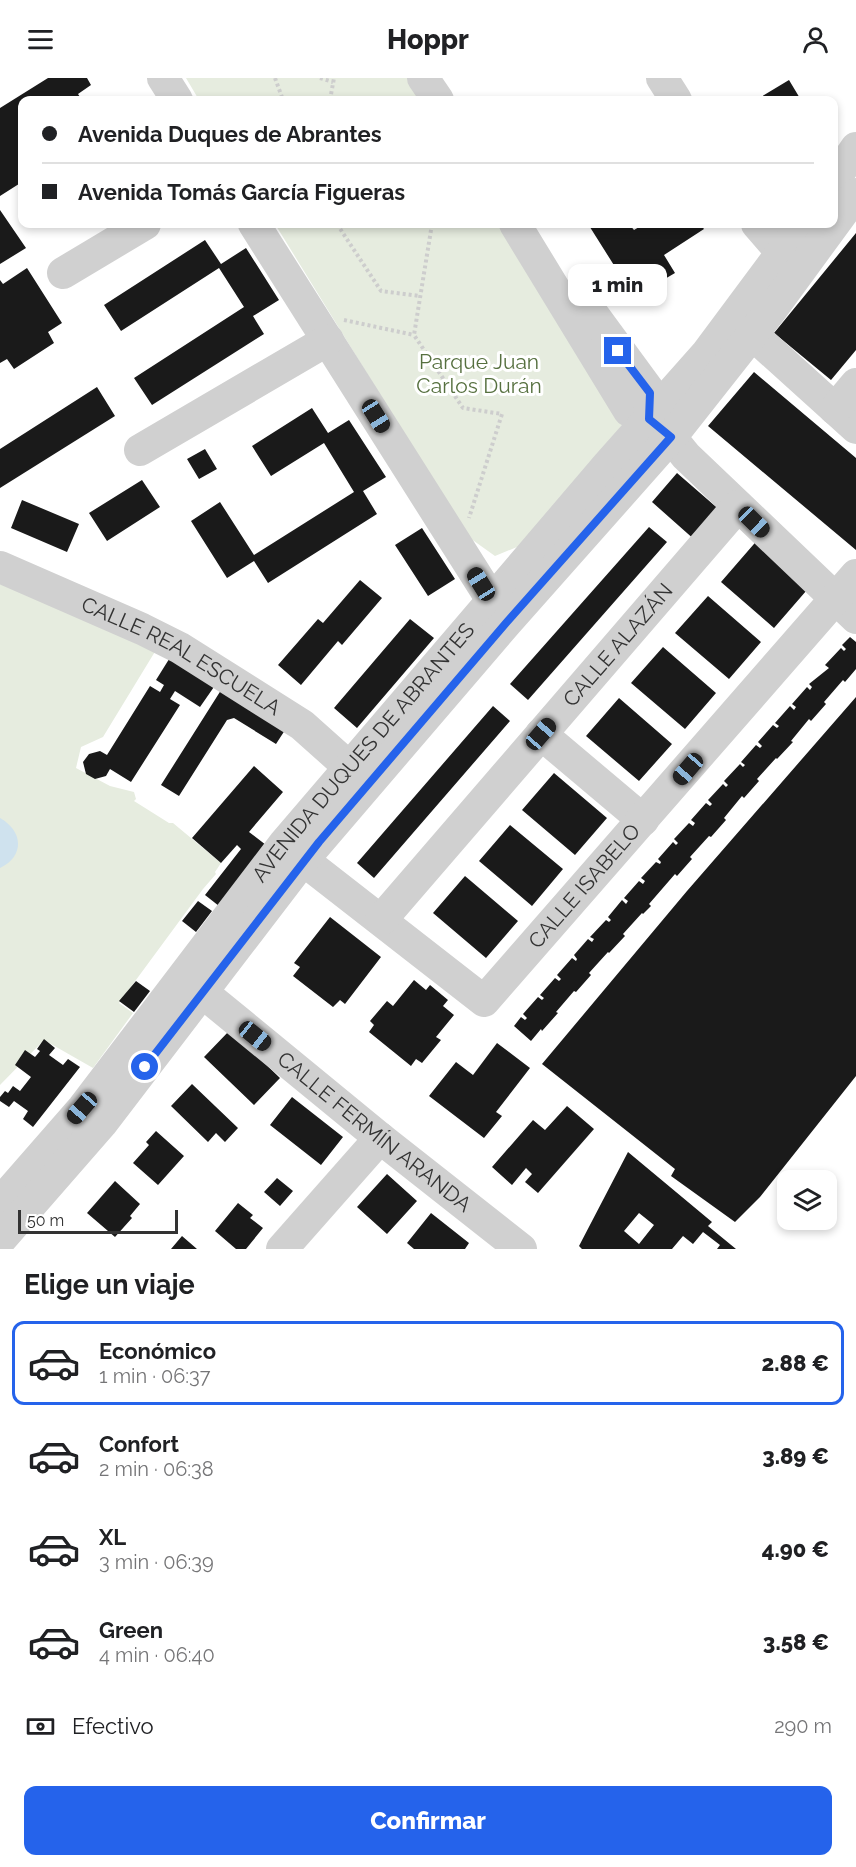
<!DOCTYPE html>
<html lang="es">
<head>
<meta charset="utf-8">
<style>
  :root { --surface:#fff; --page:#f2f2f2; --text:#202124; --muted:#757577; --line:#e0e0e0; --accent:#2563eb }
  body { margin:0; font-family:Raleway,sans-serif; background:var(--page); color:var(--text); height:100vh; display:flex; flex-direction:column; font-size:22px; white-space:nowrap }
  * { box-sizing:border-box; margin:0 }
  p { font-size:20px; color:var(--muted) }
  .icon { flex:none; width:33px; height:33px; fill:none; stroke:currentColor; stroke-width:2; stroke-linecap:round; stroke-linejoin:round }
  .map { position:relative; height:1171px; overflow:hidden }
  .side { display:flex; flex-direction:column; background:var(--surface); flex:1 }
  .side>* { flex:none }
  .guide { position:absolute; left:18px; top:18px; width:820px; height:132px; border-radius:12px; box-shadow:0 3px 9px #0003; display:grid; align-content:center; height:132px; padding:0 24px; background:var(--surface) }
  .controls { position:absolute; left:777px; top:1092px; display:grid; gap:12px }
  .controls a { display:grid; place-items:center; width:60px; height:60px; border-radius:12px; background:var(--surface); box-shadow:0 3px 9px #0003; font-size:30px }
  .scale { position:absolute; left:18px; bottom:15px; width:160px; box-sizing:border-box; padding-left:6px; border:3px solid #333; border-top:0; font-size:16px; line-height:21px; white-space:nowrap; color:#333; -webkit-text-stroke:4px #fff; paint-order:stroke }
  .end { position:absolute; width:27px; height:27px; margin:-14px; border:8px solid #2563eb; background:#fff; box-shadow:0 0 0 3px #fff }
  .from { border-radius:50% }
  .bubble { position:absolute; height:42px; border-radius:12px; background:var(--surface); box-shadow:0 3px 9px #0003; font-size:20px; font-weight:800; line-height:42px; text-align:center }
  .car { position:absolute; width:18px; height:36px; margin:-18px -9px; border-radius:8px; box-shadow:0 0 4px 2px #0007; background:linear-gradient(#222 24%,#8ab4d8 0 40%,#222 0 76%,#8ab4d8 0 86%,#222 0) }
  .guide b { display:flex; align-items:center; gap:21px; height:57px; font-size:22px }
  .guide b+b { border-top:2px solid var(--line) }
  .guide i { width:15px; height:15px; background:var(--text) }
  ul { padding:0; list-style:none }
  li { display:flex; align-items:center; gap:18px; height:84px; margin:0 12px 9px; padding:0 12px; border:3px solid transparent; border-radius:12px }
  li div { flex:1 }
  li b { display:block; font-size:22px }
  li em { font-style:normal; font-weight:800 }
  li.on { border-color:var(--accent) }
  li>.icon { width:54px; height:54px; stroke-width:1.5 }
  h2 { padding:0 24px; font-size:27px; line-height:72px }
  .pay { display:flex; align-items:center; gap:15px; height:66px; padding:0 24px; font-size:22px }
  .pay p { margin-inline-start:auto }
  .cta { display:flex; gap:12px; margin-top:auto; padding:12px 24px }
  .cta a { flex:1; height:69px; border-radius:12px; background:var(--accent); color:#fff; font-size:24px; font-weight:800; line-height:69px; text-align:center }
  header { display:flex; justify-content:space-between; align-items:center; height:78px; padding:0 24px; background:var(--surface); font-size:27px; font-weight:800 }
  .map>svg:first-child { display:block }
  .green { fill:#e6ecdf }
  .water { fill:#cfe2ee }
  .building { fill:#1a1a1a; fill-rule:evenodd }
  .lines { fill:none; stroke-linecap:round; stroke-linejoin:round }
  .path { stroke:#cdcdcd; stroke-width:4; stroke-dasharray:3 3; stroke-linecap:butt }
  .minor { stroke:#d0d0d0; stroke-width:32 }
  .route { stroke:#2563eb; stroke-width:8 }
  .labels { text-anchor:middle; stroke-width:6; stroke-linejoin:round; paint-order:stroke }
  .park-label { font-size:21px; fill:#56703f; stroke:#fff }
  .street-label { font-size:21px; fill:#333; stroke:#fff }
</style>
</head>
<body>
<header><svg class="icon" aria-label="menu" viewBox="0 0 24 24"><path d="M4 6h16M4 12h16M4 18h16"/></svg>Hoppr<svg class="icon" aria-label="person" viewBox="0 0 24 24"><circle cx="12" cy="8" r="4"/><path d="M4 21q1-7 8-7t8 7"/></svg></header>
<div class="map">
<svg width="856" height="1171" viewBox="0 0 856 1171">
  <rect width="100%" height="100%" fill="#fff"/>
  <path class="green" d="M186,0H409L423,22H199Z
    M275,146H498L622,347L529,464L495,478L467,458Z
    M0,496L156,572L103,659L81,669L76,690L110,708L134,714L136,721L134,723L169,745H173L221,785L215,794L216,796L203,811L119,925L133,935L93,990L44,962L0,1007Z"/>
  <path class="water" d="M0,740C23,753 25,778 0,790Z"/>
  <path class="building" d="M48,0H87L91,7L78,16L82,22H22V104L0,118V30Z
    M789,2L801,22H756Z
    M0,132L26,170L0,186Z
    M588,146H629L634,152L644,146H700L704,151L664,177L675,195L634,219Z
    M856,155V272L831,302L774,255Z
    M205,162L221,186L246,170L279,222L253,238L264,256L152,327L134,300L244,229L219,190L121,253L104,227Z
    M27,190L62,245L48,254L54,265L14,291L7,281L0,285V202L3,206Z
    M754,294L856,380V472L708,348Z
    M97,309L115,338L0,410V371Z
    M312,330L328,355L349,342L386,399L363,413L377,436L268,505L254,483L227,500L191,443L220,424L254,477L354,414L324,365L271,398L252,368Z
    M205,371L217,391L199,401L187,381Z
    M677,395L722,434L696,463L652,424Z
    M142,402L160,429L107,463L89,435Z
    M22,422L79,446L67,474L11,450Z
    M649,449L667,464L528,622L510,606Z
    M422,450L455,501L428,518L395,467Z
    M760,459L813,505L774,550L721,504Z
    M360,502L382,520L342,567L338,563L301,607L278,587L318,541L323,545Z
    M708,518L761,564L729,601L675,555Z
    M410,541L434,560L357,650L334,630Z
    M850,559L856,564V591L845,604L843,602L824,624L826,626L811,643L809,641L791,663L793,664L777,681L776,680L757,701L759,703L744,720L742,718L724,740L726,742L711,759L709,758L690,779L692,781L677,798L675,796L649,826L651,828L643,836L642,835L623,856L625,858L609,875L608,874L589,895L591,897L576,914L574,913L556,934L558,935L542,953L541,951L531,963L514,948L521,939L525,942L527,940L523,936L538,919L542,922L544,920L540,917L555,900L559,903L561,901L557,897L572,880L576,883L577,881L574,877L588,861L592,864L594,861L590,859L606,842L609,844L611,842L608,839L622,822L626,826L628,823L624,820L639,803L643,806L645,803L641,800L656,784L660,786L661,784L658,781L673,764L676,767L678,765L674,761L689,745L693,748L695,745L691,742L706,725L710,728L712,726L708,722L723,706L726,709L728,707L724,703L740,686L743,689L745,687L741,684L756,667L760,670L762,668L758,664L773,647L777,650L779,648L775,645L790,628L794,632L796,629L792,626L807,609L810,612L812,609L809,606L829,590L825,587L841,570L844,573L846,571L842,567Z
    M663,569L716,615L685,651L631,605Z
    M171,578L216,606L200,629L175,613L170,621L180,627L131,704L110,691L106,698L95,701L86,696L83,684L89,676L100,673L107,677L150,608L160,614L164,607L156,602Z
    M223,609L287,649L276,666L234,640L227,642L179,718L161,707Z
    M856,619V998L760,1119L735,1144L671,1098L675,1091L542,986L687,813Z
    M619,620L672,666L639,703L586,658Z
    M493,628L510,643L374,800L357,785Z
    M254,688L283,714L249,754L266,767L219,828L205,817L241,771L237,767L221,785L192,760Z
    M554,695L607,740L575,777L522,732Z
    M510,747L563,791L532,828L479,783Z
    M465,798L518,843L486,880L433,835Z
    M198,823L212,833L196,854L182,843Z
    M330,839L381,879L345,926L340,922L333,929L293,898L300,889L294,885Z
    M414,902L426,912L430,907L448,922L443,928L454,937L436,959L441,962L422,985L416,981L411,988L369,954L374,947L370,943L387,923L393,928Z
    M136,903L150,913L134,934L119,923Z
    M230,952L280,1000L254,1027L204,979Z
    M44,961L55,970L49,977L63,987L68,981L80,989L33,1049L23,1041L28,1033L14,1023L9,1029L0,1023V1019L5,1013L8,1015L13,1008L20,1013L31,999L15,987L25,972L35,979L40,973L37,971Z
    M497,965L530,990L496,1034L502,1038L484,1060L429,1018L456,984L473,997Z
    M192,1006L238,1050L225,1064L216,1055L208,1064L171,1028Z
    M292,1019L343,1059L321,1087L270,1047Z
    M567,1028L594,1051L538,1115L525,1104L532,1096L526,1090L512,1107L492,1089L533,1042L545,1052Z
    M156,1053L184,1078L158,1107L133,1085L149,1067L146,1064Z
    M628,1074L712,1144L708,1148L736,1171H717L720,1167L703,1154L693,1166L683,1158L672,1171H582L579,1168ZM639,1135L654,1147L639,1166L624,1153Z
    M387,1096L417,1123L387,1156L357,1129Z
    M277,1100L293,1113L280,1128L264,1114Z
    M115,1103L140,1126L130,1138L132,1140L115,1159L87,1135Z
    M238,1125L253,1137L250,1140L263,1150L246,1171H236L215,1153Z
    M431,1135L469,1165L465,1171H414L407,1165Z
    M182,1158L197,1171H171Z"/>
  <g class="lines">
    <path class="path" d="M275,0L283,22
      M320,0L333,4
      M330,22L334,0
      M337,146L381,213L420,218
      M432,146L414,257L463,330L502,336L469,440
      M344,242L414,257"/>
    <g class="minor">
      <path d="M163,0L177,22"/>
      <path d="M423,0L438,22"/>
      <path d="M662,0L676,22"/>
      <path d="M834,102L856,70"/>
      <path d="M254,146L502,538"/>
      <path d="M515,146L629,333C655,344 669,356 686,378L856,540"/>
      <path d="M757,146L782,175L798,187"/>
      <path d="M63,195L145,146"/>
      <path d="M592,235L650,314L649,341"/>
      <path d="M752,256L856,350"/>
      <path d="M835,331L856,306"/>
      <path d="M140,372L328,262"/>
      <path id="s1" d="M0,489L142,551L180,570L302,647L349,689"/>
      <path d="M541,656L643,742"/>
      <path id="s2" d="M303,782L484,923L856,497"/>
      <path id="s3" d="M381,842L738,428"/>
      <path id="s4" d="M202,914L380,1060L521,1171"/>
      <path id="s5" d="M0,1125L83,1030L284,766L607,388L707,275L803,146"/>
      <path d="M0,1162L102,1045L303,782L506,545L671,359L772,231L856,116"/>
      <path d="M282,1171L380,1060"/>
    </g>
  </g>
  <g class="lines">
    <path class="route" d="M145,989L319,764L506,545L671,359L649,341L650,315L618,273"/>
  </g>
  <g class="labels">
    <g class="park-label">
      <text x="479" y="291">Parque Juan<tspan x="479" dy="24">Carlos Durán</tspan></text>
    </g>
    <g class="street-label">
      <text dy="7" stroke="none"><textPath href="#s3" startOffset="363">CALLE ALAZÁN</textPath></text>
      <text dy="7" stroke="none"><textPath href="#s1" startOffset="202">CALLE REAL ESCUELA</textPath></text>
      <text dy="7" stroke="none"><textPath href="#s5" startOffset="579">AVENIDA DUQUES DE ABRANTES</textPath></text>
      <text dy="7" stroke="none"><textPath href="#s2" startOffset="382">CALLE ISABELO</textPath></text>
      <text dy="7" stroke="none"><textPath href="#s4" startOffset="222">CALLE FERMÍN ARANDA</textPath></text>
    </g>
  </g>
</svg>
<div class="controls">
<a><svg class="icon" aria-label="layers" viewBox="0 0 24 24"><path d="M12 4l9 5-9 5-9-5zM3 14l9 5 9-5"/></svg></a>
</div>
<div class="scale">50 m</div>
<i class="end from" style="left:145px;top:989px"></i>
<i class="end" style="left:618px;top:273px"></i>
<div class="bubble" style="left:568px;top:186px;width:99px">1 min</div>
<i class="car" style="left:376px;top:338px;rotate:148deg"></i>
<i class="car" style="left:754px;top:444px;rotate:134deg"></i>
<i class="car" style="left:481px;top:506px;rotate:328deg"></i>
<i class="car" style="left:541px;top:656px;rotate:41deg"></i>
<i class="car" style="left:688px;top:691px;rotate:221deg"></i>
<i class="car" style="left:255px;top:958px;rotate:129deg"></i>
<i class="car" style="left:82px;top:1030px;rotate:221deg"></i>
<div class="guide">
<b><i class="from"></i>Avenida Duques de Abrantes</b>
<b><i></i>Avenida Tomás García Figueras</b>
</div>
</div>
<section class="side">
<h2>Elige un viaje</h2>
<ul>
<li class="on"><svg class="icon" aria-label="car" viewBox="0 0 24 24"><path d="M5 17H2v-5l4-1 3-4h7l3 4 3 1v5h-3M9 17h6M6 11h13"/><circle cx="7" cy="17" r="2"/><circle cx="17" cy="17" r="2"/></svg><div><b>Económico</b><p>1 min · 06:37</p></div><em>2.88 €</em></li>
<li><svg class="icon" aria-label="car" viewBox="0 0 24 24"><path d="M5 17H2v-5l4-1 3-4h7l3 4 3 1v5h-3M9 17h6M6 11h13"/><circle cx="7" cy="17" r="2"/><circle cx="17" cy="17" r="2"/></svg><div><b>Confort</b><p>2 min · 06:38</p></div><em>3.89 €</em></li>
<li><svg class="icon" aria-label="car" viewBox="0 0 24 24"><path d="M5 17H2v-5l4-1 3-4h7l3 4 3 1v5h-3M9 17h6M6 11h13"/><circle cx="7" cy="17" r="2"/><circle cx="17" cy="17" r="2"/></svg><div><b>XL</b><p>3 min · 06:39</p></div><em>4.90 €</em></li>
<li><svg class="icon" aria-label="car" viewBox="0 0 24 24"><path d="M5 17H2v-5l4-1 3-4h7l3 4 3 1v5h-3M9 17h6M6 11h13"/><circle cx="7" cy="17" r="2"/><circle cx="17" cy="17" r="2"/></svg><div><b>Green</b><p>4 min · 06:40</p></div><em>3.58 €</em></li>
</ul>
<div class="pay"><svg class="icon" aria-label="cash" viewBox="0 0 24 24"><path d="M3 7h18v10H3z"/><circle cx="12" cy="12" r="2"/></svg>Efectivo<p>290 m</p></div>
<div class="cta"><a>Confirmar</a></div>
</section>
</body>
</html>
